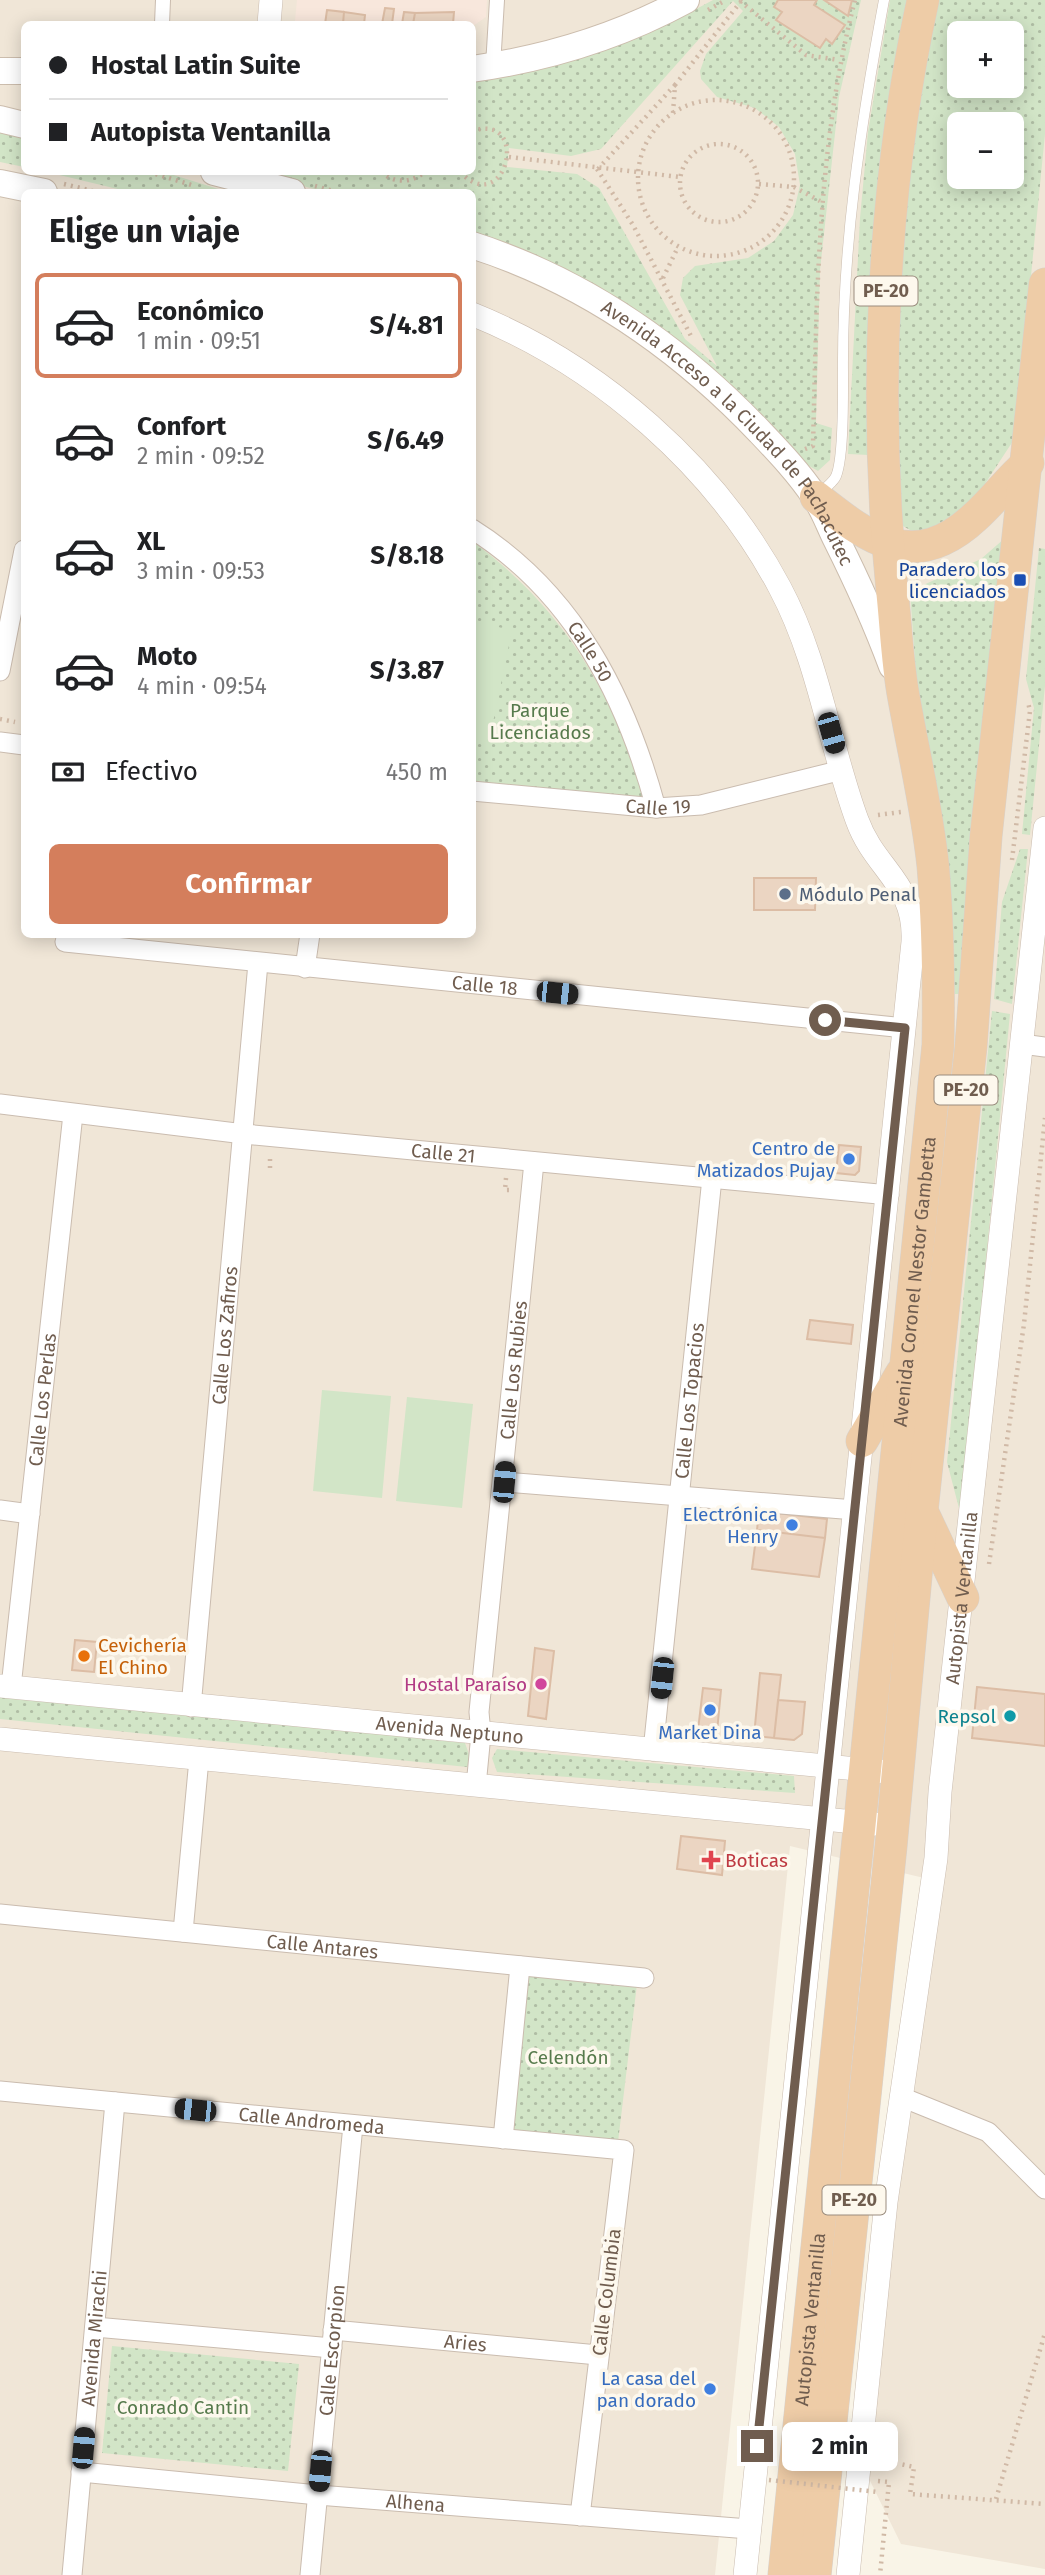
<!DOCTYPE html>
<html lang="es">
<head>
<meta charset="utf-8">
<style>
  :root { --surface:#fff; --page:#f2f2f2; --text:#202124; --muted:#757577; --line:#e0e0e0; --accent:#d47e5c }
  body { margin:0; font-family:"Fira Sans",sans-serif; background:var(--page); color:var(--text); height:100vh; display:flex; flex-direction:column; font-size:26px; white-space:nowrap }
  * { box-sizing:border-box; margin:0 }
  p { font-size:23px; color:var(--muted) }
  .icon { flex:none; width:38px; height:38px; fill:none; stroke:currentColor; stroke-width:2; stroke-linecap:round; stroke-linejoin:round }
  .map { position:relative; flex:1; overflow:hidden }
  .panel { position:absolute; left:21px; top:189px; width:455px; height:749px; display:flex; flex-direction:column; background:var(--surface); border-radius:10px; box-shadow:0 4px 18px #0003 }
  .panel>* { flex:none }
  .top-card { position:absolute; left:21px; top:21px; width:455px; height:154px; border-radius:10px; box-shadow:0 4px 18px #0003; display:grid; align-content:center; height:154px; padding:0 28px; background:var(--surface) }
  .buttons { position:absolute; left:947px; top:21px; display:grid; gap:14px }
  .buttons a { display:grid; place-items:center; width:77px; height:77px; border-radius:10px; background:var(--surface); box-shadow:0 4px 18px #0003; font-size:35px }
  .end { position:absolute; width:32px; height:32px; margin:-16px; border:9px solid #705d4f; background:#fff; box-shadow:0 0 0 4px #fff }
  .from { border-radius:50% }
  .bubble { position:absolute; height:49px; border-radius:10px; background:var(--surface); box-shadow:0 4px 18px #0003; font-size:23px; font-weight:700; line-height:49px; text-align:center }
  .car { position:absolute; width:21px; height:42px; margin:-21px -10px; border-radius:9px; box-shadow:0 0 5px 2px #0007; background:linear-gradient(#222 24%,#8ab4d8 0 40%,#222 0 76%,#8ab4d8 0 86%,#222 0) }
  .top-card b { display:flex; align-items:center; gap:24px; height:66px; font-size:26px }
  .top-card b+b { border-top:2px solid var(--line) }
  .top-card i { width:18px; height:18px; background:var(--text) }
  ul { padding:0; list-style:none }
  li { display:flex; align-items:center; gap:21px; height:105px; margin:0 14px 10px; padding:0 14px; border:4px solid transparent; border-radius:10px }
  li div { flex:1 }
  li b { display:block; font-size:26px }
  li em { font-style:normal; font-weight:700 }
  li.on { border-color:var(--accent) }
  li>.icon { width:63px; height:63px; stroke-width:1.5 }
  h2 { padding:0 28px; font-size:32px; line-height:84px }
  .pay { display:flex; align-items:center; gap:18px; height:77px; padding:0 28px; font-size:26px }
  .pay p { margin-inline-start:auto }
  .primary-button { display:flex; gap:14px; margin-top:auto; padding:14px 28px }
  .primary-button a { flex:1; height:80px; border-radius:10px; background:var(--accent); color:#fff; font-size:28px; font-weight:700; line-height:80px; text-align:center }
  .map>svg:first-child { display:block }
  .residential { fill:#f0e6d7; fill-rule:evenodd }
  .commercial { fill:#f8e7dc }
  .grass { fill:url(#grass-dots); fill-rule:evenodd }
  .pitch { fill:#d2e5c7 }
  .building { fill:#ebd5c2; stroke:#dcbda5; stroke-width:2 }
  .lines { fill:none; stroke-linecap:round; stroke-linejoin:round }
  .service-casing { stroke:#cabcaf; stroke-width:11 }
  .pedestrian-casing { stroke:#cabcaf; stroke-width:16 }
  .minor-casing { stroke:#cabcaf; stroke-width:21 }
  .tertiary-casing { stroke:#cabcaf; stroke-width:24 }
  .secondary-casing { stroke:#ccbdad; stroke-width:28 }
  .trunk-casing { stroke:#d7d2ce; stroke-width:33 }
  .path { stroke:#d0b9a6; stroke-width:4.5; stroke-dasharray:2 5; stroke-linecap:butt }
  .service { stroke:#fff; stroke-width:10 }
  .pedestrian { stroke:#fff; stroke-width:14 }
  .minor { stroke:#fff; stroke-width:19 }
  .tertiary { stroke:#fff; stroke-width:23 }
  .secondary { stroke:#fff; stroke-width:26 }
  .trunk { stroke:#eecca7; stroke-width:32 }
  .path-bridge { stroke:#d0b9a6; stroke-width:4.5; stroke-dasharray:2 5; stroke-linecap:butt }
  .route { stroke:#705d4f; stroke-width:9 }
  .transit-dot { fill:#1a4fb4; stroke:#fdf8ed; stroke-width:2.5 }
  .service-dot { fill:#5c6f8a; stroke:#fdf8ed; stroke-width:2.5 }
  .shop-dot { fill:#3f7fe0; stroke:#fdf8ed; stroke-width:2.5 }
  .food-dot { fill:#e8710a; stroke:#fdf8ed; stroke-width:2.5 }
  .hotel-dot { fill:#d1479c; stroke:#fdf8ed; stroke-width:2.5 }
  .culture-dot { fill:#0f9aa8; stroke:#fdf8ed; stroke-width:2.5 }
  .health-dot { fill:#e0444e; stroke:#fdf8ed; stroke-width:2.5 }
  .labels { text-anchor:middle; stroke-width:7; stroke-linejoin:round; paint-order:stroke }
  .shield { fill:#fdf8ed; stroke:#9a8c7e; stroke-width:2 }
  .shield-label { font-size:18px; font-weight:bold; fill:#705d4f }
  .street-label { font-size:19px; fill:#705d4f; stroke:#fdf8ed }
  .transit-label { font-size:19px; fill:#164399; stroke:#fdf8ed; text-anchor:end }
  .park-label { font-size:19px; fill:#567a4c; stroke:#fdf8ed }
  .service-label { font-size:19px; fill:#4e5e75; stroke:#fdf8ed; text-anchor:start }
  .shop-label { font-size:19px; fill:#366cbe; stroke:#fdf8ed; text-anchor:end }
  .food-label { font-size:19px; fill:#c56008; stroke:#fdf8ed; text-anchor:start }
  .hotel-label { font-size:19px; fill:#b23c85; stroke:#fdf8ed; text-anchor:end }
  .culture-label { font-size:19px; fill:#0d838f; stroke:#fdf8ed; text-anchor:end }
  .health-label { font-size:19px; fill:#be3a42; stroke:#fdf8ed; text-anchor:start }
</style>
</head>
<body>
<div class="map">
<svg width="1045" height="2575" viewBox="0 0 1045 2575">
  <defs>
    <pattern id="grass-dots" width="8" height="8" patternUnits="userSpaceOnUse" patternTransform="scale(1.75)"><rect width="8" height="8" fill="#d2e5c7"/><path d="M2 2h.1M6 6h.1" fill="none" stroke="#afbda4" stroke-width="1.8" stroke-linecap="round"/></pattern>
  </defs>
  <rect width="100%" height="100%" fill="#f9f4e7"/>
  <path class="residential" d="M0,0H1045V2569L901,2544L852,2444L924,1878L790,1846L715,2575H0ZM24,24H472V172H24ZM959,33H1012V86H959ZM959,124H1012V177H959ZM24,192H472V934H24Z"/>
  <path class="commercial" d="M297,0H487L486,17L473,26L298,24L295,21Z"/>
  <path class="grass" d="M713,0H861L839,97L820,270L816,423L832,428L830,460L818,471L797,459L743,404L473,235L472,192H326L272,178L267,172H472L473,81C564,69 632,44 713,0ZM733,1L743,11L706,54L700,71L701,79L717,97L755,108L779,127L795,154L800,185L793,215L774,241L748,258L695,266L683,278L680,295L717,366L685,339L599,188L577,174L507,167L509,148L571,156L601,149Z
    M890,0H908C873,151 870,301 869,455L848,454L860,218L868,132Z
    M935,0H1045V134L1015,438L975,499L947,523L917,534L903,526C892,408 895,287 908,169C915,113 926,56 935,0ZM959,33H1012V86H959ZM959,124H1012V177H959Z
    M0,131L24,136V167L0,162Z
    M47,172H164L228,192H130Z
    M1005,538L964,994H955L947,882L916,676L910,591L981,559Z
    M472,541C562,607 614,693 644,799L473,781Z
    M1039,548L1045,549V686L1030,835L1022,834L1034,708L1026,679Z
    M1020,849H1028L1012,1004L994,999L1002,902Z
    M992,1011L1010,1014L961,1516L947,1462Z
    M0,1695L465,1743L471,1760L467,1767L0,1719Z
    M497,1749L794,1776L795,1793L497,1772L492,1758Z
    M516,1972L637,1984L618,2142L501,2129Z
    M112,2346L299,2364L288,2471L102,2453Z"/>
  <path class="pitch" d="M473,622L512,630L489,742L473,739Z
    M322,1390L391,1396L382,1498L313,1491Z
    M407,1397L473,1404L462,1508L396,1501Z"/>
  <path class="building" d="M778,0H817L814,5L845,25L832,44L826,39L820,48L776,20L782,12L774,7Z
    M824,0H852L848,16Z
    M385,8L394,9L392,24H382Z
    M327,10L344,12L343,24H325Z
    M344,12L365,15L364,24H343Z
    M404,12L415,13L413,24H402Z
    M454,12L453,24H413L415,13Z
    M754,878H816L815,910H754Z
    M839,1145L861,1147L859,1171L855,1175L836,1173Z
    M810,1320L853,1325L851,1344L807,1339Z
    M759,1511L827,1519L825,1538L757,1530Z
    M757,1530L825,1538L819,1577L752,1569Z
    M75,1640L97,1642L94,1672L72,1670Z
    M535,1648L554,1651L546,1719L528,1716Z
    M760,1673L781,1675L774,1738L754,1736Z
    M977,1687L1045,1694V1746L972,1738Z
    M703,1688L721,1690L717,1732L698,1730Z
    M778,1700L805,1702L802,1734L794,1740L774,1738Z
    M681,1836L725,1841L722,1875L677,1869Z"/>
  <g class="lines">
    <defs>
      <path id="service" d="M820,493C824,489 831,484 835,478C844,463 843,393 843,372C842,246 861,123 884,0"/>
      <path id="pedestrian" d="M162,24L163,0
        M493,66L497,0"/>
      <g id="minor">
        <path id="s1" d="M472,529C574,593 626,697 656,808"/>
        <path d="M0,671L24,550"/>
        <path d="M0,742L24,745"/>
        <path id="s2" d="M472,791L656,808L701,805L842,770"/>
        <path id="s3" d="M65,942L905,1028"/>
        <path d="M305,968L310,934"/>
        <path d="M1022,1044L1045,1047"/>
        <path id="s4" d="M0,1104L244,1134L889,1195"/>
        <path d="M504,1482L855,1510"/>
        <path d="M0,1510L30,1514"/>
        <path id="s5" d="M11,1687L73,1114"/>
        <path id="s6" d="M191,1707L258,963"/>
        <path id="s7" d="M653,1751L712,1178"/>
        <path id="s8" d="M476,1786L481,1734L479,1712L534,1162"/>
        <path id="s9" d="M0,1914L644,1978"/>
        <path d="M183,1932L199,1759"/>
        <path id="s10" d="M0,2091L624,2150L580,2516"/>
        <path d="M904,2098L988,2132L1045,2189"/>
        <path d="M503,2139L520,1966"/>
        <path d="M95,2327L332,2348"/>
        <path id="s11" d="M333,2330L598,2355"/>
        <path id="s12" d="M81,2472L318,2495L749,2529"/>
        <path id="s13" d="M72,2575L115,2102"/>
        <path id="s14" d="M310,2575L353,2125"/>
      </g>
      <g id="tertiary">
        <path d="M269,24L271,0"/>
        <path d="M472,314C599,365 716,467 780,588C819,661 829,744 857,820C875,870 916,883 913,942L745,2575"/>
        <path id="s15" d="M0,1686L898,1773"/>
        <path d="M0,1739L875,1824"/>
        <path id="s16" d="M848,2575L886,2202L936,1858L940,1792L1045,828"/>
      </g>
      <g id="secondary">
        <path d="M472,69C549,58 618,37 686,0"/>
        <path d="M0,71H24"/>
        <path d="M0,119L24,125"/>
        <path d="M214,172L292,192"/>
        <path d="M0,183L44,192"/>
        <path id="s17" d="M472,245C584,281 679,347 760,432C779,452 799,473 815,497C824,510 829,525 836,539C857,581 876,623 892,666"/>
      </g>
      <g id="trunk">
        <path d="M816,497C869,539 914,574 975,517C994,500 1009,479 1028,463"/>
        <path d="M862,1441L901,1374"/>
        <path d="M922,1511L963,1598"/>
        <path id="s18" d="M784,2575L938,1045C939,985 938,925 933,866C927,809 914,755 904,699C897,663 896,625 892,589C873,398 882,187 923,0"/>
        <path d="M815,2575L891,1846L922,1511L971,1046L986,836L1045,284"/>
      </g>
    </defs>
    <use href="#service" class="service-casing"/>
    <use href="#pedestrian" class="pedestrian-casing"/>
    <use href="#minor" class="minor-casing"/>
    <use href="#tertiary" class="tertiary-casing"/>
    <use href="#secondary" class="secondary-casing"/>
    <use href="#trunk" class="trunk-casing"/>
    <path class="path" d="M740,1L806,55L839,60
      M708,10L726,0
      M638 178a78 78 0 1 1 156 0a78 78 0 1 1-156 0Z
      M673,113L675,85L742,0
      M680 183a39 39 0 1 1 78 0a39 39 0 1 1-78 0Z
      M509,157L680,177
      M597,169L633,225L691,336
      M598,169L675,85
      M149,172L195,186
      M381,172C395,184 411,183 425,172
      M460,172C506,220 532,112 472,131
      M64,184L97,192
      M759,184L794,187L820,201
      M315,186L337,192
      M663,278L678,247
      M805,449L813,446C817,295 817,147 855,0
      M916,579L934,572
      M0,719L15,722
      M878,815L901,812
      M1012,860L1030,711L1028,702
      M270,1168V1154
      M506,1178L505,1190H512
      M989,1564L1024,1324L1045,1118
      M882,2460L914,2467L910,2494L1045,2504
      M878,2481L889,2482L880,2575
      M996,2499L1045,2333"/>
    <use href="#service" class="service"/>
    <use href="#pedestrian" class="pedestrian"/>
    <use href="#minor" class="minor"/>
    <use href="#tertiary" class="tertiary"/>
    <use href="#secondary" class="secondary"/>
    <use href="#trunk" class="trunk"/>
    <path class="path-bridge" d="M769,2480L878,2492"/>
  </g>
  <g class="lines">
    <path class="route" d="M757,2446L905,1028L825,1020"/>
  </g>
  <rect class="transit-dot" x="1013" y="573" width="14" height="14" rx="3.5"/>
  <circle class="service-dot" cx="785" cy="894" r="7"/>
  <g class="shop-dot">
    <circle cx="849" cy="1159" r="7"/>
    <circle cx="792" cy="1525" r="7"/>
    <circle cx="710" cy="1710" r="7"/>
    <circle cx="710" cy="2389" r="7"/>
  </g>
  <circle class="food-dot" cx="84" cy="1656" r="7"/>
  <circle class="hotel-dot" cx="541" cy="1684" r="7"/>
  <circle class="culture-dot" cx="1010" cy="1716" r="7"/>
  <path class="health-dot" d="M707.5 1849.5h7v7h7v7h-7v7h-7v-7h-7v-7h7z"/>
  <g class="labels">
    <g class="shield">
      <rect x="854.5" y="276.5" width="63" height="29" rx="5"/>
      <rect x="934.5" y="1075.5" width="63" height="29" rx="5"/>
      <rect x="822.5" y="2185.5" width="63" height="29" rx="5"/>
    </g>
    <g class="shield-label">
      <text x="886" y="297">PE-20</text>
      <text x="966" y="1096">PE-20</text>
      <text x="854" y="2206">PE-20</text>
    </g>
    <g class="street-label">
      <text dy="7" stroke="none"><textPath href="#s17" startOffset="326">Avenida Acceso a la Ciudad de Pachacútec</textPath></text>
      <text dy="7" stroke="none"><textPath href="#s1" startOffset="172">Calle 50</textPath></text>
      <text dy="7" stroke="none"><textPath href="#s2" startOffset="187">Calle 19</textPath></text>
      <text dy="7" stroke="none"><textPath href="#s3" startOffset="422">Calle 18</textPath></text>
      <text dy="7" stroke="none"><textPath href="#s4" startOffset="446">Calle 21</textPath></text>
      <text dy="7" stroke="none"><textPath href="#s18" startOffset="1300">Avenida Coronel Nestor Gambetta</textPath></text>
      <text dy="7" stroke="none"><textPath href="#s6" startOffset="373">Calle Los Zafiros</textPath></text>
      <text dy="7" stroke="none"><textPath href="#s8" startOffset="418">Calle Los Rubies</textPath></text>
      <text dy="7" stroke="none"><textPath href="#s5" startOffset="289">Calle Los Perlas</textPath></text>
      <text dy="7" stroke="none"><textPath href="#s7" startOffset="352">Calle Los Topacios</textPath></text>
      <text dy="7" stroke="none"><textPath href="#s16" startOffset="984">Autopista Ventanilla</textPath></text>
      <text dy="7" stroke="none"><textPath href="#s15" startOffset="452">Avenida Neptuno</textPath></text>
      <text dy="7" stroke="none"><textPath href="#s9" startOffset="324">Calle Antares</textPath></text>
      <text dy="7" stroke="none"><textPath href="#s10" startOffset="313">Calle Andromeda</textPath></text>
      <text transform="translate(606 2292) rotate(-83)" y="7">Calle Columbia</text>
      <text dy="7" stroke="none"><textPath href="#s18" startOffset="257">Autopista Ventanilla</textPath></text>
      <text dy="7" stroke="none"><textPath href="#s13" startOffset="238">Avenida Mirachi</textPath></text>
      <text dy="7" stroke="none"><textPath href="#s11" startOffset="133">Aries</textPath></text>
      <text dy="7" stroke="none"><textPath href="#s14" startOffset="226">Calle Escorpion</textPath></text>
      <text dy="7" stroke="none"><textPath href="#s12" startOffset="336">Alhena</textPath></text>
    </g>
    <g class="transit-label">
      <text x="1006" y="576">Paradero los<tspan x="1006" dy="22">licenciados</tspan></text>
    </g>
    <g class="park-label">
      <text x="540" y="717">Parque<tspan x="540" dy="22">Licenciados</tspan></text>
      <text x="568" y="2064">Celendón</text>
      <text x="183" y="2414">Conrado Cantin</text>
    </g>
    <g class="service-label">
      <text x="799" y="901">Módulo Penal</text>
    </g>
    <g class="shop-label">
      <text x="835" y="1155">Centro de<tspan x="835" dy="22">Matizados Pujay</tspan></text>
      <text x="778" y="1521">Electrónica<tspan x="778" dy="22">Henry</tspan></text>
      <text x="710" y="1739" text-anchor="middle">Market Dina</text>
      <text x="696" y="2385">La casa del<tspan x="696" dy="22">pan dorado</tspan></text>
    </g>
    <g class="food-label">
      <text x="98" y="1652">Cevichería<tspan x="98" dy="22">El Chino</tspan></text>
    </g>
    <g class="hotel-label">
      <text x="527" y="1691">Hostal Paraíso</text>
    </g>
    <g class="culture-label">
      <text x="996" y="1723">Repsol</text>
    </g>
    <g class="health-label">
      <text x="725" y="1867">Boticas</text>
    </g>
  </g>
</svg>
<div class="buttons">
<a>+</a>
<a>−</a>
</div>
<i class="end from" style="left:825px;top:1020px"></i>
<i class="end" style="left:757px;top:2446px"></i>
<div class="bubble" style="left:782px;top:2422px;width:116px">2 min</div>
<i class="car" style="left:831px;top:733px;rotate:164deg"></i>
<i class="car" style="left:557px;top:993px;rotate:96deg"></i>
<i class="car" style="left:504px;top:1482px;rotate:5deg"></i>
<i class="car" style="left:662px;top:1678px;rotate:186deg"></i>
<i class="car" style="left:195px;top:2110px;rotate:276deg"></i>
<i class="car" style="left:83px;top:2448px;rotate:5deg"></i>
<i class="car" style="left:320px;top:2471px;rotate:185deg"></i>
<div class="top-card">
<b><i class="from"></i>Hostal Latin Suite</b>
<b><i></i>Autopista Ventanilla</b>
</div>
<section class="panel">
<h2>Elige un viaje</h2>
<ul>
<li class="on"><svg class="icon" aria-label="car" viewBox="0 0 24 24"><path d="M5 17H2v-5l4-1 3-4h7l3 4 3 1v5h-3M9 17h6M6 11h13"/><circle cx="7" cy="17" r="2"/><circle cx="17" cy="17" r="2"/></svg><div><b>Económico</b><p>1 min · 09:51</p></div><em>S/4.81</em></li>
<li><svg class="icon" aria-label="car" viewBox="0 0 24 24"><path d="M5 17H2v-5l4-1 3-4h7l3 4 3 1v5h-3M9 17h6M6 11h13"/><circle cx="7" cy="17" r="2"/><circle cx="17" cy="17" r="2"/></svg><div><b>Confort</b><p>2 min · 09:52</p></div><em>S/6.49</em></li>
<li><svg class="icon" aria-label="car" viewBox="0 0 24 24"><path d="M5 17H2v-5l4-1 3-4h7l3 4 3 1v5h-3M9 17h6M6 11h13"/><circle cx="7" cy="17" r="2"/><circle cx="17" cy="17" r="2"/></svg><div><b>XL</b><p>3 min · 09:53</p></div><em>S/8.18</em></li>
<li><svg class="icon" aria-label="car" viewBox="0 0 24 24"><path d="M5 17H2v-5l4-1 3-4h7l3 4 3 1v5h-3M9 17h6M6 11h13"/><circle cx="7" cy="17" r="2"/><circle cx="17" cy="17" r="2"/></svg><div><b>Moto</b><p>4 min · 09:54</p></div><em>S/3.87</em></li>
</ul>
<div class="pay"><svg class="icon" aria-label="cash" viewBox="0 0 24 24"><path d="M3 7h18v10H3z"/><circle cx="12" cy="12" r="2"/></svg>Efectivo<p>450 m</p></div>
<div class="primary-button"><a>Confirmar</a></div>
</section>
</div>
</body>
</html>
